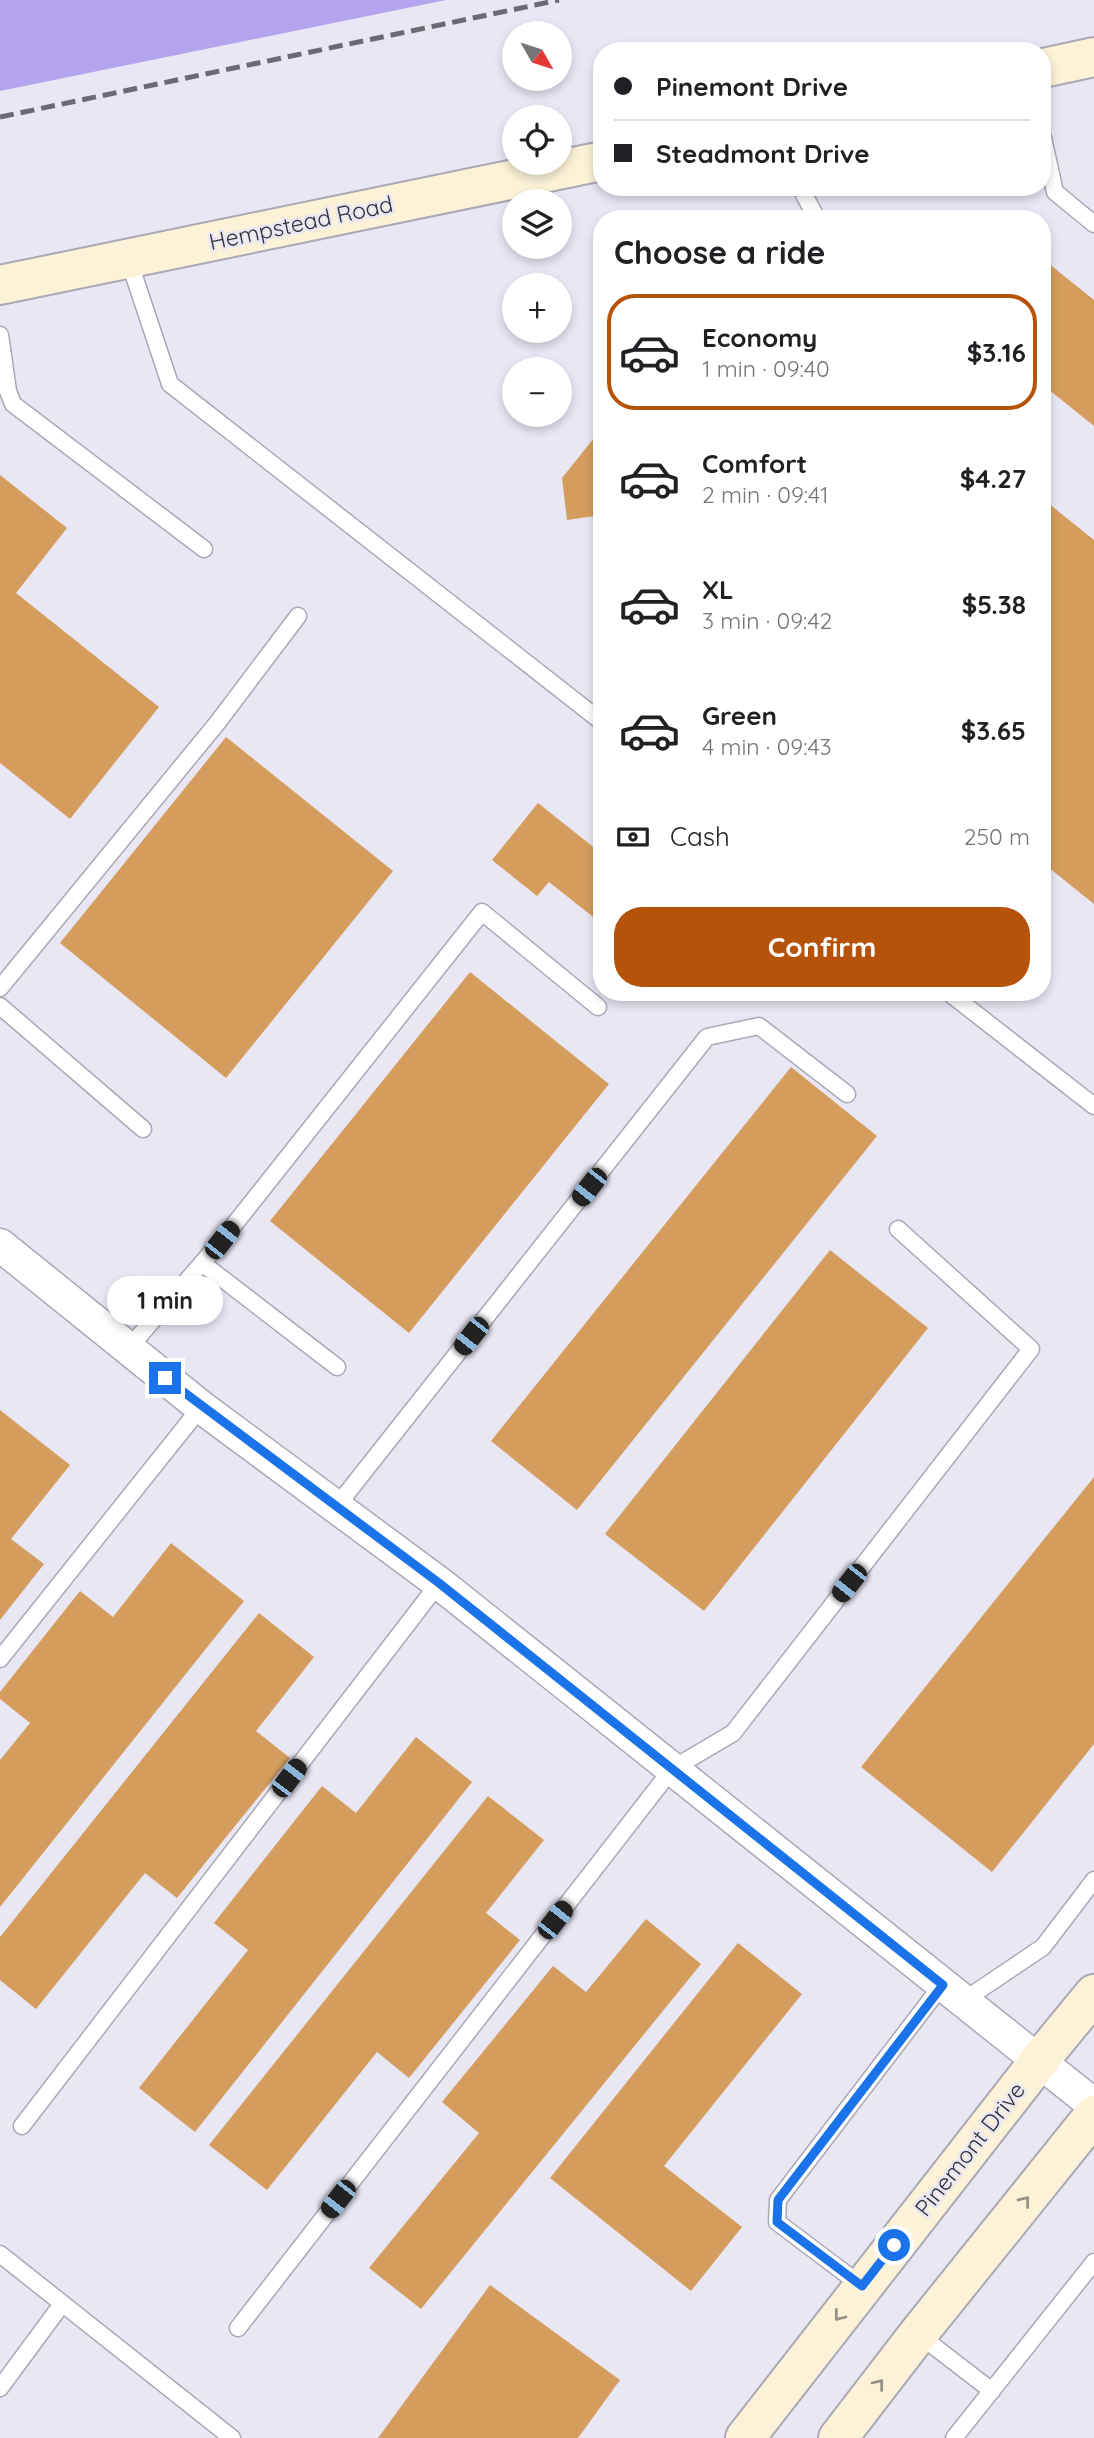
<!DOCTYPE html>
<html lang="en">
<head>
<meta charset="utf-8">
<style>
  :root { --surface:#fff; --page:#f6f6f6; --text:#202124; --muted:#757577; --line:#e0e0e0; --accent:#b45309 }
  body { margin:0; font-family:Quicksand,sans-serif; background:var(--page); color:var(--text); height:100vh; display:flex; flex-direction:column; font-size:26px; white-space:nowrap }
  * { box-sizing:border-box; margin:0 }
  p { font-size:23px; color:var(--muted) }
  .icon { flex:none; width:38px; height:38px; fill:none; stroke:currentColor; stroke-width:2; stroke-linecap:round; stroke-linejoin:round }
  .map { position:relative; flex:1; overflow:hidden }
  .drawer { position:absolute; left:593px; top:210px; width:458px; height:791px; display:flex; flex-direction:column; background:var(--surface); border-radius:28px; box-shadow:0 4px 10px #0003 }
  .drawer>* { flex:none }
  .top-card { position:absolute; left:593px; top:42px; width:458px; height:154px; border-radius:28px; box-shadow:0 4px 10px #0003; display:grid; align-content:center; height:154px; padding:0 21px; background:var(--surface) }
  .needle { width:46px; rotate:129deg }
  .controls { position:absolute; left:502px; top:21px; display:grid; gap:14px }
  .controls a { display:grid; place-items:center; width:70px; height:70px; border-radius:50%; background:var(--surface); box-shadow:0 4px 10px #0003; font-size:35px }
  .end { position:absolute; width:32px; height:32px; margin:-16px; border:9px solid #1a73e8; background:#fff; box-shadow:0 0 0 4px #fff }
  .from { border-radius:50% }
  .bubble { position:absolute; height:49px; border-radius:24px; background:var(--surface); box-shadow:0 4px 10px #0003; font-size:23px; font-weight:700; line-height:49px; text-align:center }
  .car { position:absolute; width:21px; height:42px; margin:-21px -10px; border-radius:9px; box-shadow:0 0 5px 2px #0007; background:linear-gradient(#222 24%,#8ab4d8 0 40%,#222 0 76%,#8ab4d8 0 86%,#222 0) }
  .top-card b { display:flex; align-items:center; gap:24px; height:66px; font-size:26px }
  .top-card b+b { border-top:2px solid var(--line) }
  .top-card i { width:18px; height:18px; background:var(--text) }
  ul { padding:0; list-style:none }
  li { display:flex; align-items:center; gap:21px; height:116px; margin:0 14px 10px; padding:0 7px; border:4px solid transparent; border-radius:28px }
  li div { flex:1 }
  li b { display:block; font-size:26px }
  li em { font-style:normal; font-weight:700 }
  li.current { border-color:var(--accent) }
  li>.icon { width:63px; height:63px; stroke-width:1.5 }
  h2 { padding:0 21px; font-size:32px; line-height:84px }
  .pay { display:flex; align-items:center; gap:18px; height:77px; padding:0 21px; font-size:26px }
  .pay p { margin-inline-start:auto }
  .cta { display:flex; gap:14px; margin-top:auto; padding:14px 21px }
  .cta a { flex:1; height:80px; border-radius:28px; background:var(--accent); color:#fff; font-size:28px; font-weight:700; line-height:80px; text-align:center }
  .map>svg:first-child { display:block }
  .forest { fill:#b3a4ed }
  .building { fill:#d49d5d }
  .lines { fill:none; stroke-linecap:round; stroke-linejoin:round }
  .lane-casing { stroke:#aaa8b5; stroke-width:19 }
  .street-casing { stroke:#aaa8b5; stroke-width:35 }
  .secondary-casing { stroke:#aaa8b5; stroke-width:42 }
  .lane { stroke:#fff; stroke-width:16 }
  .street { stroke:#fff; stroke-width:32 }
  .secondary { stroke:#fbf2d8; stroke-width:38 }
  .rail { stroke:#6b6971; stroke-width:5; stroke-dasharray:14 7; stroke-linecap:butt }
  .oneway { stroke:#969287 }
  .route { stroke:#1a73e8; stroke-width:9 }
  .labels { text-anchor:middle; stroke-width:5; stroke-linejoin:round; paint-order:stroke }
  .street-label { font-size:23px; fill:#323136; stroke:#e9e7f4 }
</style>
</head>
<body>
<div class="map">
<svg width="1094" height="2438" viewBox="0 0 1094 2438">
  <rect width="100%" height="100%" fill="#e9e7f4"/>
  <path class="forest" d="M0,0H446L0,91Z"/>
  <path class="building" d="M1043,259L1094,300V426L1043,385Z
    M602,428V515L567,520L562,478Z
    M0,475L67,528L16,593L159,707L70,819L0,763Z
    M1043,499L1094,540V904L1043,863Z
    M226,737L393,871L226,1078L60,943Z
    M538,803L602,854V924L549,882L537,896L492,860Z
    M470,972L609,1084L409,1333L270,1221Z
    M791,1067L877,1136L577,1510L491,1441Z
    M830,1250L928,1328L704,1611L605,1534Z
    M0,1410L70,1465L11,1539L44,1564L0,1620Z
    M1094,1477V1744L992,1872L861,1767Z
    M171,1543L244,1601L0,1907V1760L30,1723L0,1699V1692L80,1591L113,1617Z
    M259,1613L314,1657L256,1731L290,1758L177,1898L145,1873L36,2009L0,1980V1937Z
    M416,1737L472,1782L195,2132L139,2088L248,1950L214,1923L322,1786L356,1813Z
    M488,1796L544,1840L486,1913L520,1940L409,2078L377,2052L267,2190L209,2145Z
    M646,1919L701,1964L421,2309L369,2268L479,2133L442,2102L553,1966L586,1992Z
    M738,1943L802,1994L664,2166L742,2227L691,2291L550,2178Z
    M490,2285L620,2380L578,2438H378Z"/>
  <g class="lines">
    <defs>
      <path id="lane" d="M1043,138L1055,192L1094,224
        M800,187L817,219
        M128,258L170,384L602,722
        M0,335L8,391L13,404L204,549
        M0,988L218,722L298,616
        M948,992L1094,1106
        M0,1006L143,1129
        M202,1263L337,1367
        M128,1349L222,1240L482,912L598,1007
        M336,1507L707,1037L759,1026L847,1094
        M0,1659L201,1407
        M963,2001L1043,1947L1094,1880
        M22,2126L439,1583
        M0,2254L232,2438
        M862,2286L777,2222L778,2200L942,1985
        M238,2328L672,1769L733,1733L1031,1349L898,1229
        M918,2334L992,2391
        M0,2388L62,2304
        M954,2438L1094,2262"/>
      <path id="street" d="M0,1245L201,1407L439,1583L1094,2105"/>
      <path id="secondary" d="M1043,68L1094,57
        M0,285L602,161
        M745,2438L1039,2061L1094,1994
        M838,2438L918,2334L1094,2115"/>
    </defs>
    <use href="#lane" class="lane-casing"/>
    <use href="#street" class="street-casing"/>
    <use href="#secondary" class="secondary-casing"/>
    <use href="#lane" class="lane"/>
    <use href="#street" class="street"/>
    <use href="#secondary" class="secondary"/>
    <path class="rail" d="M0,117L559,0"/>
  </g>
  <defs><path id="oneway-chevron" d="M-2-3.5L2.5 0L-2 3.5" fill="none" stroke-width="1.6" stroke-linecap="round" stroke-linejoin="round" transform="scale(1.75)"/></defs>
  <g class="oneway">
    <use href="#oneway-chevron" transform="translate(1025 2201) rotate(-51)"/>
    <use href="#oneway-chevron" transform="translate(839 2316) rotate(128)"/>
    <use href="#oneway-chevron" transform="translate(879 2384) rotate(-52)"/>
  </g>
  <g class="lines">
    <path class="route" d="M165,1378L439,1583L943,1985L778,2200L777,2222L862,2286L894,2245"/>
  </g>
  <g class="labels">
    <g class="street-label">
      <text transform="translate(301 223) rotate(-12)" y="8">Hempstead Road</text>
      <text transform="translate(970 2149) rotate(-52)" y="8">Pinemont Drive</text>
    </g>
  </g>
</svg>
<div class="controls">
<a><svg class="needle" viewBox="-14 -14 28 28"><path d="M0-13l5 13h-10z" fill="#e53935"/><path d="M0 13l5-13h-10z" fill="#757577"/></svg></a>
<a><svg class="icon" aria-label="locate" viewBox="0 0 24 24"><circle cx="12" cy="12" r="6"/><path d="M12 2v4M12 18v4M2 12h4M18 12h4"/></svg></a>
<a><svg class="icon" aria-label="layers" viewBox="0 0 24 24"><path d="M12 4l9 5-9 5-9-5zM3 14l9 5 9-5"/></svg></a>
<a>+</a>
<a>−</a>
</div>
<i class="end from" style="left:894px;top:2245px"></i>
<i class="end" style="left:165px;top:1378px"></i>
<div class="bubble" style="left:107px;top:1276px;width:116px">1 min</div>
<i class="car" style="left:589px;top:1187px;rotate:218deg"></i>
<i class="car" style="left:222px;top:1240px;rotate:38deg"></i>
<i class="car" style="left:471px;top:1336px;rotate:218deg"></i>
<i class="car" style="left:849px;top:1583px;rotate:218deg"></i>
<i class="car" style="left:289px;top:1778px;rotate:37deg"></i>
<i class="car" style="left:555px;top:1920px;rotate:38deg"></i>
<i class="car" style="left:338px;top:2199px;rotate:218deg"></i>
<div class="top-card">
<b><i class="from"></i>Pinemont Drive</b>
<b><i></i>Steadmont Drive</b>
</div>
<section class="drawer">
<h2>Choose a ride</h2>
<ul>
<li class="current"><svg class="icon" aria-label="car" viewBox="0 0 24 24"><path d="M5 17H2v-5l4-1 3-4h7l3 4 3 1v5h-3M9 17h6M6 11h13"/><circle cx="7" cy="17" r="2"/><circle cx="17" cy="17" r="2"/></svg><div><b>Economy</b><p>1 min · 09:40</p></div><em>$3.16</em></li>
<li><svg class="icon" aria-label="car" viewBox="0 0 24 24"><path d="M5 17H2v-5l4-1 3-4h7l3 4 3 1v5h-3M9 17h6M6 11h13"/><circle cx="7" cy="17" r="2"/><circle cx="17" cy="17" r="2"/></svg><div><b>Comfort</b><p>2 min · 09:41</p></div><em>$4.27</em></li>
<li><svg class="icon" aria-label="car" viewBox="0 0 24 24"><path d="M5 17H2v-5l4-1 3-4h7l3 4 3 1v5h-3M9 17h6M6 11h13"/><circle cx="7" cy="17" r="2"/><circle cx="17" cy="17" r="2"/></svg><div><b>XL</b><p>3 min · 09:42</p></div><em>$5.38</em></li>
<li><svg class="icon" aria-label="car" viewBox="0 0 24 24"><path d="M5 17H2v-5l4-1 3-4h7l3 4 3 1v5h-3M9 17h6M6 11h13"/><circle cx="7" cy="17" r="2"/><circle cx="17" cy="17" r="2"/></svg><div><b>Green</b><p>4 min · 09:43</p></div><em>$3.65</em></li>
</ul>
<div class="pay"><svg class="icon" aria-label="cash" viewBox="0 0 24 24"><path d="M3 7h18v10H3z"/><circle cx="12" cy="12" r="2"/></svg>Cash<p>250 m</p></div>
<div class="cta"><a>Confirm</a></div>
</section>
</div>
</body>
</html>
